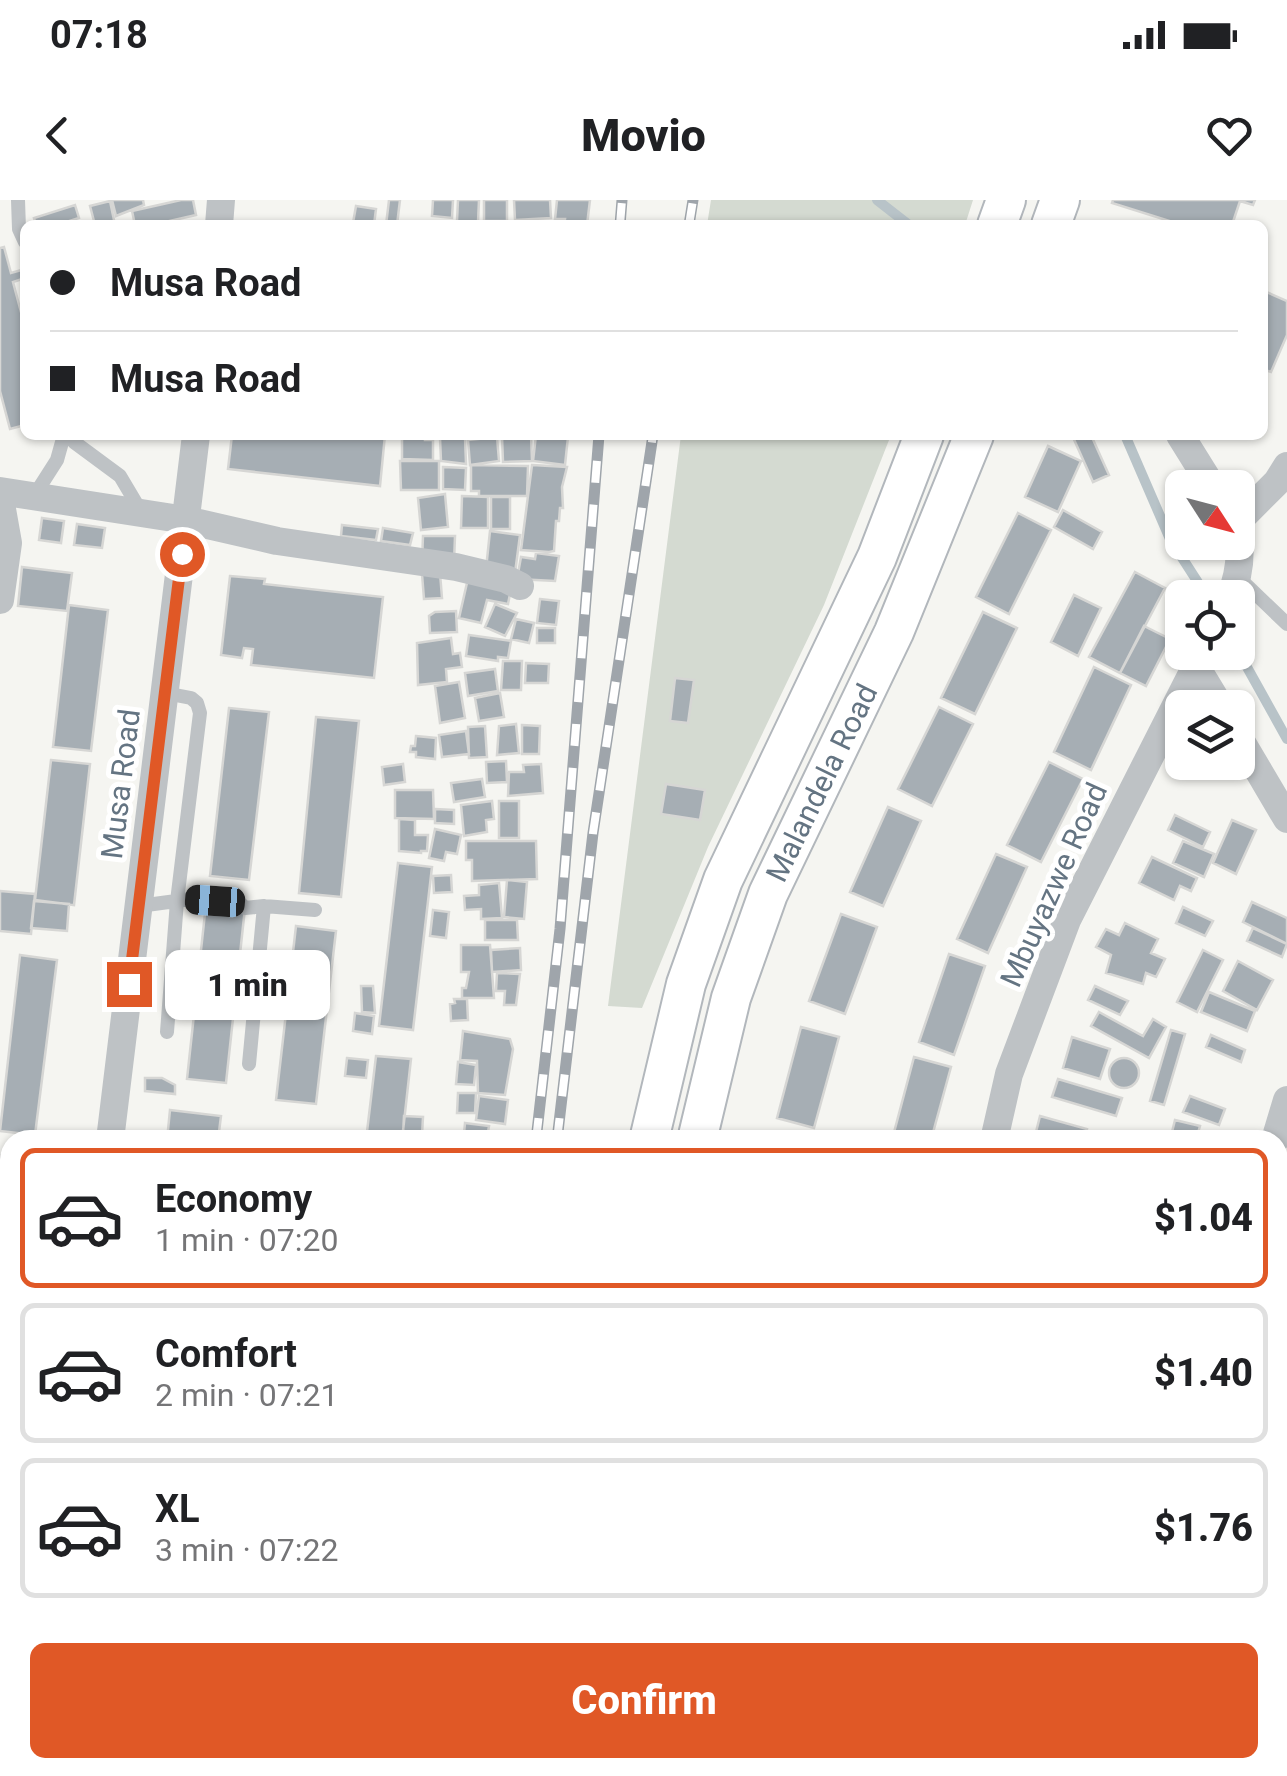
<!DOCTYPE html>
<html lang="en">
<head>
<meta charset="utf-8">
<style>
  :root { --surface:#fff; --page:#f6f6f6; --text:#202124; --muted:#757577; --line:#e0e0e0; --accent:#e05826 }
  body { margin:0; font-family:Roboto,sans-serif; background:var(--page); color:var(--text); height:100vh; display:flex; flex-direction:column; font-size:38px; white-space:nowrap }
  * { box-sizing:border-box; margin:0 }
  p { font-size:32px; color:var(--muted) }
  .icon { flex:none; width:55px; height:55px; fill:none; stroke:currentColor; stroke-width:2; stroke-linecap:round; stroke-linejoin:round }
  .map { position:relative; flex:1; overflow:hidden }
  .panel { position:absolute; left:0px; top:930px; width:1288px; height:648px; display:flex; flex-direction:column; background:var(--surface); border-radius:30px 30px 0 0; box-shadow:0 2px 8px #0004 }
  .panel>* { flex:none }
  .banner { position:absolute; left:20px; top:20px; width:1248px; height:220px; border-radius:15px; box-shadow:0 2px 8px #0004; display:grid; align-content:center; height:220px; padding:0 30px; background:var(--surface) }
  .needle { width:65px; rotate:126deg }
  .fabs { position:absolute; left:1165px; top:270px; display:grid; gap:20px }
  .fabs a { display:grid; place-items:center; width:90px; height:90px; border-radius:15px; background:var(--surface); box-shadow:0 2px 8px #0004; font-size:50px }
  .end { position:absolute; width:45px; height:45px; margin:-22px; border:12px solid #e05826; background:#fff; box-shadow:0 0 0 5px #fff }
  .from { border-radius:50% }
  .bubble { position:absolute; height:70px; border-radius:15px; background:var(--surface); box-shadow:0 2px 8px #0004; font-size:32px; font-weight:800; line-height:70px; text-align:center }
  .car { position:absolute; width:30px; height:60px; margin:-30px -15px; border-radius:12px; box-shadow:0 0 8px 2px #0007; background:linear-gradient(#222 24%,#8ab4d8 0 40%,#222 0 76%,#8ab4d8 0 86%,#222 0) }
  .banner b { display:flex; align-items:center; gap:35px; height:95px; font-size:38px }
  .banner b+b { border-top:2px solid var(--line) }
  .banner i { width:25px; height:25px; background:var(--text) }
  ul { padding:18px 0 0; list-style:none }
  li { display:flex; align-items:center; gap:30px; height:140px; margin:0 20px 15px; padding:0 10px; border:5px solid var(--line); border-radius:15px }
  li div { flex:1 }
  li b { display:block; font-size:38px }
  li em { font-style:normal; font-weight:800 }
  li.active { border-color:var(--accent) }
  li>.icon { width:90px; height:90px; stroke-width:1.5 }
  .button { display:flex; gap:20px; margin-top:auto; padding:20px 30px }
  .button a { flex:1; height:115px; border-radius:15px; background:var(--accent); color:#fff; font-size:40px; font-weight:800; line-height:115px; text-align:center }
  .status { display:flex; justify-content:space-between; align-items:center; height:70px; padding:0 50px; background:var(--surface); direction:ltr }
  .status svg { height:28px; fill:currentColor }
  header { display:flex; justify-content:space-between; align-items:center; height:130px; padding:0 30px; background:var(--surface); font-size:45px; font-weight:800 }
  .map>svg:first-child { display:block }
  .green { fill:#d4dad1 }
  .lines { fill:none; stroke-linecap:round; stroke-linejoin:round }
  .stream { stroke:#b8c3c8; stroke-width:10 }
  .building { fill:#a6aeb4; stroke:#d6d6d4; stroke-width:2.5 }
  .secondary-casing { stroke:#b2b7bc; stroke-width:42 }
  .lane { stroke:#bec2c5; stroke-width:14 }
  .street { stroke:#bec2c5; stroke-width:28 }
  .secondary { stroke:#fff; stroke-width:38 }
  .rail-casing { stroke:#9fa5ab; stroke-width:11 }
  .rail { stroke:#fff; stroke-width:8; stroke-dasharray:22; stroke-linecap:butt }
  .route { stroke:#e05826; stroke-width:12 }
  .labels { text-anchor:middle; stroke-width:10; stroke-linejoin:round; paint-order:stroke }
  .street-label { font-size:30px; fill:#647482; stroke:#fff }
</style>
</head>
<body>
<div class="status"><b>07:18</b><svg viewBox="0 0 49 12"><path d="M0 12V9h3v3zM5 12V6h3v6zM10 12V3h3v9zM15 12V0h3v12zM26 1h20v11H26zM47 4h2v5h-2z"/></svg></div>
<header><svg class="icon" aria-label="back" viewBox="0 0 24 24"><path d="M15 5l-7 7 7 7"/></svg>Movio<svg class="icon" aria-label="heart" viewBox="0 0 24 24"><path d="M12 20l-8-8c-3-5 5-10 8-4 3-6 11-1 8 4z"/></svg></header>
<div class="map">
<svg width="1287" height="1576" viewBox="0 0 1287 1576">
  <rect width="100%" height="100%" fill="#f5f5f1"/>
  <path class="green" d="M711,0H973L965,25H707Z
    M681,235H891L824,405L708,647L642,808L608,806Z"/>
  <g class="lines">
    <path class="stream" d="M877,0L909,25
      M1125,235L1170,339L1208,398
      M1238,451L1287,539"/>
  </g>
  <path class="building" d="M112,0H143L144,5L116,16Z
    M181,0H193L196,15L152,25H135L132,11Z
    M389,0H400L397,25H386Z
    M433,0H453L452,18L432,16Z
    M458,0H479L478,22L457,21Z
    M484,0H507V21H484Z
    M514,0H550L551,18L515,20Z
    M557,0H590L587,25H564L565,19H555Z
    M1113,0H1255L1253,5L1240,1L1232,25H1182L1112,3Z
    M110,1L115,25H95L90,6Z
    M75,5L79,18L57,25H36L34,18Z
    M356,6L376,9L374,25L353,23Z
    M4,47L11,73L25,69V78L13,82L25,127V225L10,229L0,191V48Z
    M1264,91L1287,101V135L1271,172L1262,169Z
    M232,235H385L380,286L228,269Z
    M402,235H425V240H433V260L402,259Z
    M531,235L532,261L503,262L502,236Z
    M536,235L568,237L565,265L533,261Z
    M1072,235H1091L1109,275L1093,282Z
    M465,237L466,264L441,261L440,238Z
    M497,237L499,261L470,265L468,240Z
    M1048,246L1081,261L1058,312L1025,297Z
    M400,261H439V290H401Z
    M471,265L528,266L527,296H479V291H471Z
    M532,265L567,267L562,287L563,308H560L559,321H556L554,351L549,352L521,350Z
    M443,267L466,268L465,290L443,289Z
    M445,294L448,327L421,330L418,298Z
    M462,296L488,297V328H461Z
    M491,297H510V329H491Z
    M1063,310L1102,332L1093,349L1054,327Z
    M1018,313L1051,330L1009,414L976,397Z
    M42,318L64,321L61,343L39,340Z
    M77,324L105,328L102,348L74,345Z
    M342,325L378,329L376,340L341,336Z
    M383,328L413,333L410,345L381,341Z
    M490,331L520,335L515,373L486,369Z
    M423,336H455L454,363L422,362Z
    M536,353L559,356L555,381L517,379L521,357L535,359Z
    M22,367L72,373L67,411L18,406Z
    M1135,372L1165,388L1120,473L1089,457Z
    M440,373L442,398L424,399L422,374Z
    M469,374L512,384L508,404L487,400L481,423L459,418Z
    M230,376L265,379L264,384L383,397L374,478L251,465L253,449L244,448L242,458L221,455Z
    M1074,395L1101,408L1078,456L1051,442Z
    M540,399L559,401L556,425L537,423Z
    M495,404L517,413L505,436L485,427Z
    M69,405L108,410L91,551L53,547Z
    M456,411L457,432L430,433L429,416L435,412Z
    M983,412L1017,428L975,514L941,498Z
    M516,419L534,423L529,443L511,439Z
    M1144,426L1170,439L1146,486L1120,473Z
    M537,428H555V443H537Z
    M469,435L511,441L508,458L498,457V461L466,456Z
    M451,438L453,454L460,453L462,467L446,469L447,482L418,485L417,443Z
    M503,461H522L521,490H501Z
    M526,463L549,464L548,483H525Z
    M1094,467L1131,485L1091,570L1054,552Z
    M495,469L498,491L468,496L465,473Z
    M675,478L694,480L688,523L670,521Z
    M459,482L465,518L440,523L435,486Z
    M500,493L504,517L479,521L475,498Z
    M939,507L973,524L932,606L898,589Z
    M229,508L269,512L249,680L210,676Z
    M316,517L359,521L341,697L299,693Z
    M516,524L519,553L497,555L499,526Z
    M522,525L540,526L539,554H522Z
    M485,526L487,557L469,558L468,527Z
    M466,531L469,554L442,557L439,535Z
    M416,536L436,538L435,559L416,557V552H410L411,546H415Z
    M51,560L90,564L74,705L35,700Z
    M506,561L507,582L487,583L486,562Z
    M1049,562L1083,579L1041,662L1007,645Z
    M403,564L405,582L384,585L382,567Z
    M541,564L543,593L508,596L509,572H524L523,565Z
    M482,579L485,597L454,602L451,583Z
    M666,584L705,590L700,620L661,614Z
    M395,590H433L434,619L395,618Z
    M492,601L494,619L486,620L487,632L464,636L461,605Z
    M499,601H519V638H499Z
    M888,607L921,621L883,706L850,692Z
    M435,609L454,610V624L435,623Z
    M1175,615L1210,632L1203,647L1168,630Z
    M399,619L415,620V635H428L427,651H421V653L399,651Z
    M1232,620L1256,630L1236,674L1213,663Z
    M435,629L461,635L457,654L446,652L444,661L429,658Z
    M466,641H536L537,679L472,681V660H466Z
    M1183,641L1214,654L1204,677L1173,663Z
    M996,654L1027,667L988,753L957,739Z
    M1152,657L1197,678L1191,691L1180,686L1174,700L1139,683Z
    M398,663L432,667L413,830L379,826Z
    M451,675L452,692L434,693L433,676Z
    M507,680L527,682L524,719L504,717Z
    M499,683L502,718L481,719V709L465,710L464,696L479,695V685Z
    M0,691L35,694L31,734L0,731Z
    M34,701L69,704L67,731L31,728Z
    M1252,702L1287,718V744L1243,722Z
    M206,704L245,708L226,883L187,879Z
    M1183,707L1213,721L1205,736L1176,723Z
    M433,710L449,712L446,738L430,736Z
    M841,714L877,727L845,814L809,801Z
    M485,720H517L518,740H485Z
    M1125,723L1158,739L1151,753L1165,759L1156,777L1146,773L1143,784L1106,773L1111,755L1096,747L1106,729L1119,735Z
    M296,726L336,731L316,904L276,900Z
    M1253,728L1287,744L1282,757L1247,741Z
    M461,745H490L494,798H462V788H466L469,772H461Z
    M520,748L521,770L492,772L491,750Z
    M1203,750L1223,760L1197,812L1177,802Z
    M949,754L985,766L954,855L919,842Z
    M20,755L57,760L35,935L0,931Z
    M1238,761L1273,780L1257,810L1223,791Z
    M497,773L520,774L516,805H504L505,791H496Z
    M361,786H373L375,813L362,812Z
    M1095,786L1128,801L1120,815L1088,800Z
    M1209,792L1255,811L1247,831L1201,812Z
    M454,799H467L468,820L451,821L450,804L455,803Z
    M1099,812L1143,836L1153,819L1166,827L1149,858L1091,826Z
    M355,813L374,816L372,834L353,831Z
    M801,827L839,837L814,928L777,918Z
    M1171,830L1185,834L1164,905L1150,901Z
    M463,831L510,839L513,849L505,895L478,893L477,861L460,860Z
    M1211,835L1245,850L1241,862L1206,847Z
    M1072,837L1110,849L1100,879L1063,868Z
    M376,856L411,859L402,940H366Z
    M914,857L951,867L931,940H892Z
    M347,858L368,860L366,878L345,876Z
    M1109 873a15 15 0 1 1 30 0a15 15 0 1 1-30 0Z
    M458,862L476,865L474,885L456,884Z
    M145,878H162L175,885V894L145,891Z
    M1058,879L1122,898L1116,916L1052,897Z
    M458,893H476L475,913H457Z
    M479,896L508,900L505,924L476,920Z
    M1190,896L1225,909L1219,925L1183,912Z
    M170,910L221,916L218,940H167Z
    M404,916L423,917L422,935L403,934Z
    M1040,916L1087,929L1084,940H1034Z
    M1175,920L1200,926L1196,940L1171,936Z
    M465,923L489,926L487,938L464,934Z
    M0,955L10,956V1041L0,1040Z
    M1280,1109L1287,1110V1149L1278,1148Z
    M1278,1176L1287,1177V1215L1278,1213Z
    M10,1181V1221L0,1225V1186Z
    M1278,1235L1287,1236V1287L1278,1286Z
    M1278,1299L1287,1301V1338L1278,1337Z
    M1278,1355L1287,1356V1392L1278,1391Z
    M0,1397H10V1423L0,1422Z
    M1278,1527L1287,1528V1575L1274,1573V1568H1278Z
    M101,1568H321L320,1576H171Z
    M689,1568H729L728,1576H688Z
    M820,1568H862L861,1576H819Z
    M959,1568H997L996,1576L958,1573Z
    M1226,1568H1261L1260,1576H1225Z"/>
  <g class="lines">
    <defs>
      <path id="secondary" d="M997,25L1006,0
        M1051,25L1060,0
        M649,940L686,784L723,680L877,357L924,235
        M697,940L731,798L768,694L894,432L974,235
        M577,1576L578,1568
        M620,1576L621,1568"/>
    </defs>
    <use href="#secondary" class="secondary-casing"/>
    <path class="lane" d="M18,0L19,29L25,42
      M71,235L74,242L120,276L142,313
      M34,296L57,260L64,235
      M1238,377L1287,424
      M165,493L191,498L197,503L200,513L177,701L167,832
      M139,706L191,699L239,702L245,708L264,706L315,710
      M249,864L264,706"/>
    <path class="street" d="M219,25L221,0
      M1180,235L1213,288
      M0,291L186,320L277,341L456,367L506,379L520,386
      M0,298L8,343L0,400
      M1238,321L1277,282L1287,266
      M1230,398C1239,376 1242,356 1238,334
      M1195,465L1221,508
      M1238,536L1287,619
      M110,940L196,235
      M994,940L1009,874L1067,720L1203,452
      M1275,940L1287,900
      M0,1259L10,1260
      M0,1482L10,1483
      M35,1576V1568
      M909,1576V1568
      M1175,1576L1176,1568"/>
    <use href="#secondary" class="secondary"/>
    <defs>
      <path id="rail" d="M620,25L622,0
        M689,25L693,0
        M536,940L560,729L599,235
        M557,940L593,633L653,235
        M463,1576L464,1568
        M484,1576L485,1568"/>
    </defs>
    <use href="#rail" class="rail-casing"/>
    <use href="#rail" class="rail"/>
  </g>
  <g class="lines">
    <path class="route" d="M129,784L182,354"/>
  </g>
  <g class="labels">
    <g class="street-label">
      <text transform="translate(822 583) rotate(-64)" y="10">Malandela Road</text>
      <text transform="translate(121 584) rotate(-83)" y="10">Musa Road</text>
      <text transform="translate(1054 685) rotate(-66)" y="10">Mbuyazwe Road</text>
    </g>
  </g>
</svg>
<div class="fabs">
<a><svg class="needle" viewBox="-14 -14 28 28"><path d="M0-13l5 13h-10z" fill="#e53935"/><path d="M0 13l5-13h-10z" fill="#757577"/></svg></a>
<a><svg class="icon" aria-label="locate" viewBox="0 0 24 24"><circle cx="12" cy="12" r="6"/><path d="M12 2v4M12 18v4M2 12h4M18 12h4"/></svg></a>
<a><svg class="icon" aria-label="layers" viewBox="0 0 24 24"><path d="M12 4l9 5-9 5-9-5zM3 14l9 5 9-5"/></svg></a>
</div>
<i class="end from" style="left:182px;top:354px"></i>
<i class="end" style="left:129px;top:784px"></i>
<div class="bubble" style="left:165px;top:750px;width:165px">1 min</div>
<i class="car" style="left:215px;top:701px;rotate:274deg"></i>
<div class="banner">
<b><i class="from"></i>Musa Road</b>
<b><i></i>Musa Road</b>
</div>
<section class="panel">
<ul>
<li class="active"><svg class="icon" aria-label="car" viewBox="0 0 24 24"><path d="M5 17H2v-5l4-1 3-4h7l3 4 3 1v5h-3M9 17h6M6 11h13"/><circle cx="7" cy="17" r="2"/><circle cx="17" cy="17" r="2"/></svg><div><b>Economy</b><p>1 min · 07:20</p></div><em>$1.04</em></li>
<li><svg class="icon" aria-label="car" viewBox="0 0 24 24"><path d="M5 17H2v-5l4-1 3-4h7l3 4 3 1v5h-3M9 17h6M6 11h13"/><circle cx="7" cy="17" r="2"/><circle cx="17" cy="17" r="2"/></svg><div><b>Comfort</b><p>2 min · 07:21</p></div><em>$1.40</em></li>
<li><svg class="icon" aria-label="car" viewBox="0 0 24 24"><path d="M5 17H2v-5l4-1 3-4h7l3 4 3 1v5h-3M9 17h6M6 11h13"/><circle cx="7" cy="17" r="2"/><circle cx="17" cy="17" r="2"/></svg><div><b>XL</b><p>3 min · 07:22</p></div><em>$1.76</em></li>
</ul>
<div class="button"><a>Confirm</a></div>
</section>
</div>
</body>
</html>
